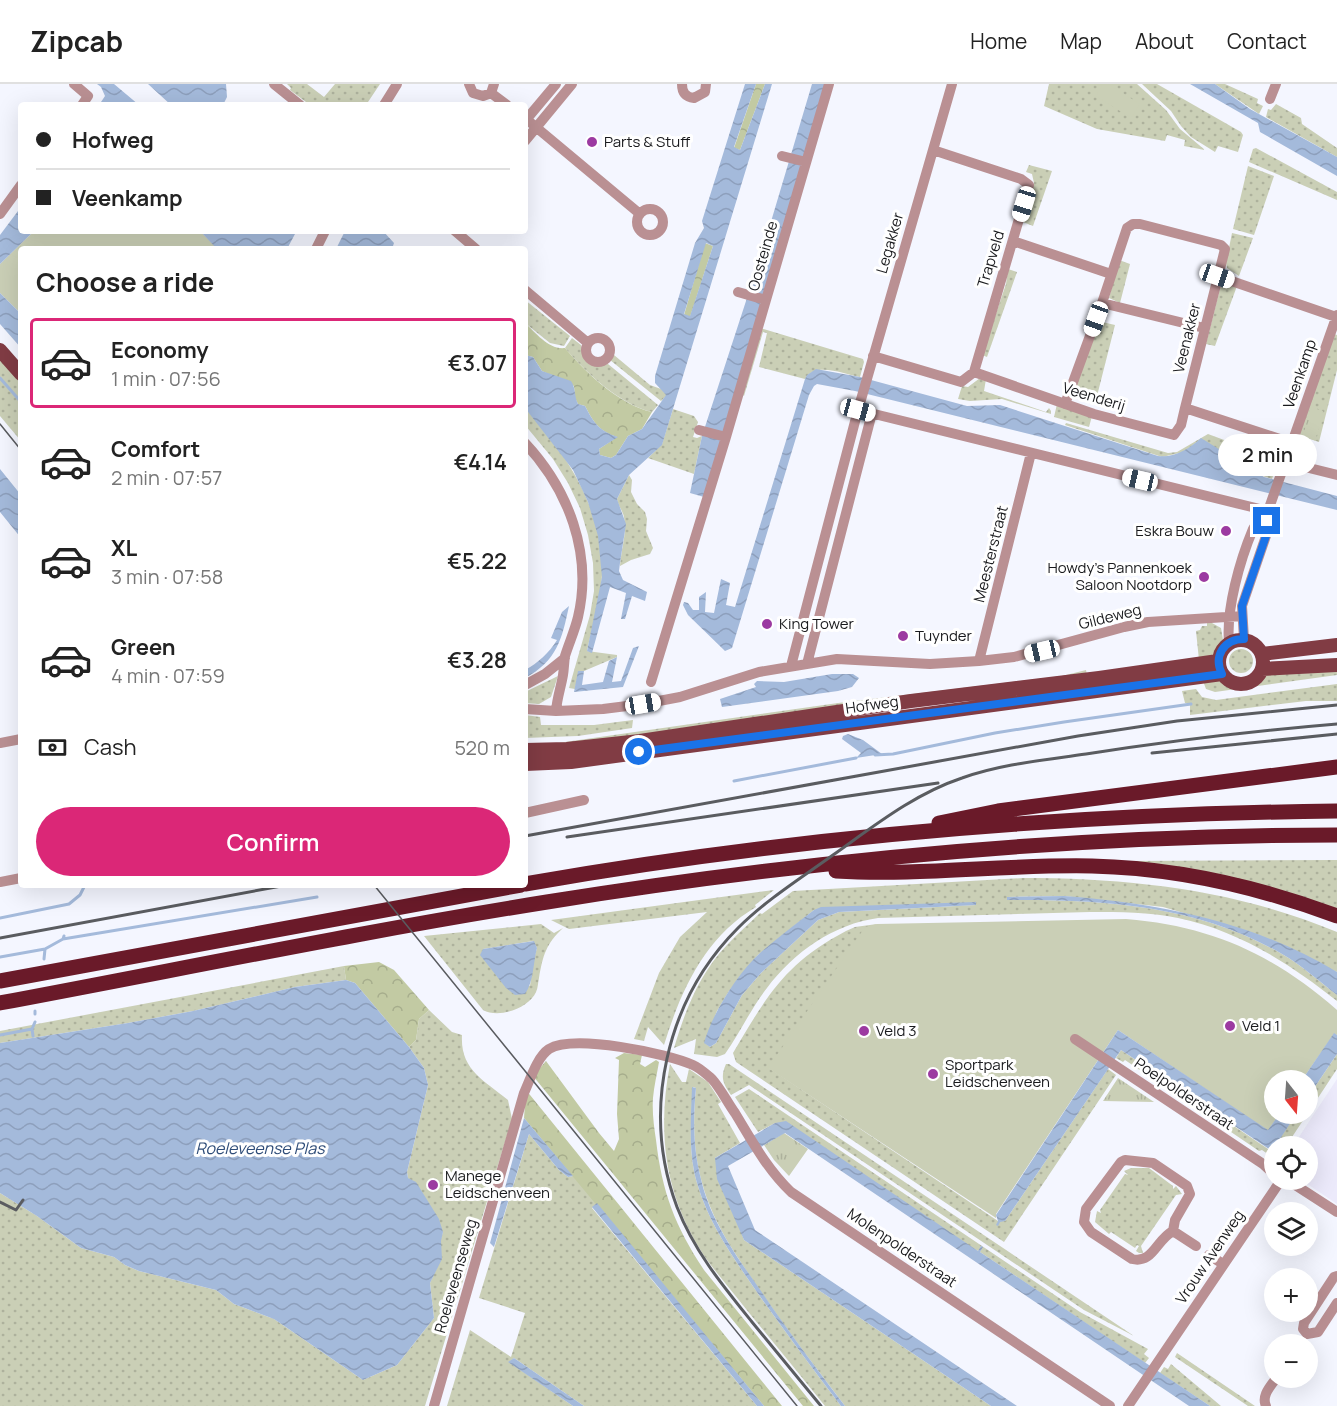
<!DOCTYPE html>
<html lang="en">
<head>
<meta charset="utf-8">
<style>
  :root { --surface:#fff; --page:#f6f6f6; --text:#222; --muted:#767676; --line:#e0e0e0; --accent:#db2777 }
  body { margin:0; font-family:Manrope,sans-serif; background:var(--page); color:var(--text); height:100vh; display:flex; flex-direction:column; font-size:22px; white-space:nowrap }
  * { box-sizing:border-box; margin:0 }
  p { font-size:20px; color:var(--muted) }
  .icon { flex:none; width:33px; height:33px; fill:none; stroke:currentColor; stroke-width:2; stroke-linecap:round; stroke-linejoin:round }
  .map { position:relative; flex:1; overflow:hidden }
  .drawer { position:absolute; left:18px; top:162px; width:510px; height:642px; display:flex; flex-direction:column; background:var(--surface); border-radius:6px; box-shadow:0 6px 24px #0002 }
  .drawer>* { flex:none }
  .banner { position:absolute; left:18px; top:18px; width:510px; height:132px; border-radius:6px; box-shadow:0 6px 24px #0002; display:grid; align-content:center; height:132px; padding:0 18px; background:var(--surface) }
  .needle { width:39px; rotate:163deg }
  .tools { position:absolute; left:1264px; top:986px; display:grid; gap:12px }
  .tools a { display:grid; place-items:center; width:54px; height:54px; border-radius:50%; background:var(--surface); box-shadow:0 6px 24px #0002; font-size:30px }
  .end { position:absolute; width:27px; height:27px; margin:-14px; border:8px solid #1a73e8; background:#fff; box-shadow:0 0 0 3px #fff }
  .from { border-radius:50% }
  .bubble { position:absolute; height:42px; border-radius:21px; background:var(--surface); box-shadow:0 6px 24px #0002; font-size:20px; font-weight:600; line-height:42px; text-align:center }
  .car { position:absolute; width:18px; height:36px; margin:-18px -9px; border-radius:8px; box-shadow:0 0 4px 2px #0007; background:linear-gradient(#fff 24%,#345 0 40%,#fff 0 76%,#345 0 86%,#fff 0) }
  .banner b { display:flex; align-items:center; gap:21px; height:57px; font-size:22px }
  .banner b+b { border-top:2px solid var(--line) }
  .banner i { width:15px; height:15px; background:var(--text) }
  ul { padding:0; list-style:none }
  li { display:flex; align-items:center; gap:18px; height:90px; margin:0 12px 9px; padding:0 6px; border:3px solid transparent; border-radius:6px }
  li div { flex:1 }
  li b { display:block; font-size:22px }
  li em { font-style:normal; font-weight:600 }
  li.current { border-color:var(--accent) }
  li>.icon { width:54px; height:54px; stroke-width:1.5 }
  h2 { padding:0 18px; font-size:27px; line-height:72px }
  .pay { display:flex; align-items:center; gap:15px; height:66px; padding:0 18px; font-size:22px }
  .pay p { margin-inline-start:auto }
  .cta { display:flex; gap:12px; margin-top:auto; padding:12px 18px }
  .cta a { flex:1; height:69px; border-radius:36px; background:var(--accent); color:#fff; font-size:24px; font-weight:600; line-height:69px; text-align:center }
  header { display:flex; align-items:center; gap:36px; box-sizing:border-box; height:84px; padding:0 30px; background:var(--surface); border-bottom:2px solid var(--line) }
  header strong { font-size:28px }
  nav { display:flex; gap:33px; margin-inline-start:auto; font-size:21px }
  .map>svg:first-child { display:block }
  .education { fill:#eceafb }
  .grass { fill:url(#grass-dots); fill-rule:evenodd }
  .forest { fill:url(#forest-crowns) }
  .park { fill:url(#park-tufts) }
  .pitch { fill:#cacfb6 }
  .water { fill:url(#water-waves); fill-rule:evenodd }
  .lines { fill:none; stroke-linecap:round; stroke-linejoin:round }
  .stream { stroke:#a4badb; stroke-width:3 }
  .minor { stroke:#ba9093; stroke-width:10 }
  .major { stroke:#813c44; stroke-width:14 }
  .highway { stroke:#6a1a29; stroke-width:15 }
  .tram { stroke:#5a5c60; stroke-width:1.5 }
  .rail { stroke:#5a5c60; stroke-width:3 }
  .route { stroke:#1a73e8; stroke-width:8 }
  .poi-dot { fill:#9c3aa1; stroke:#fff; stroke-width:2 }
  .labels { text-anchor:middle; stroke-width:6; stroke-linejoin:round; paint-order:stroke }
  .poi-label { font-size:15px; fill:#191a1d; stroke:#fff; text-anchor:start }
  .street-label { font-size:15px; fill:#191a1d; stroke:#fff }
  .water-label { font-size:16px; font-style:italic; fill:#2e4c78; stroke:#fff }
</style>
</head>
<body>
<header>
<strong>Zipcab</strong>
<nav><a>Home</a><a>Map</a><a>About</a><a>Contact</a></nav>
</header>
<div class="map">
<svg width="1337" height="1322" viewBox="0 0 1337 1322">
  <defs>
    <pattern id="grass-dots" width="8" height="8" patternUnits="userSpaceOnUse" patternTransform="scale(1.5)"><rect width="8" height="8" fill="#cacfb6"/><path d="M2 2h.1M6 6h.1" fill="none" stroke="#adb19c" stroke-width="1.8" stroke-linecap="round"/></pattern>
    <pattern id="forest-crowns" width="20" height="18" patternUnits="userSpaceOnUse" patternTransform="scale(1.5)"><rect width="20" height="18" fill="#c2caa3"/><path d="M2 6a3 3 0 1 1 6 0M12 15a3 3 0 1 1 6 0" fill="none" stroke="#a6ad8c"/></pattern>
    <pattern id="park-tufts" width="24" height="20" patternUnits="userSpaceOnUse" patternTransform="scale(1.5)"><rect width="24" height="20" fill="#cacfb6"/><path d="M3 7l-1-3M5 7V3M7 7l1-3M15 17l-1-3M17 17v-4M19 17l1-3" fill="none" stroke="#adb19c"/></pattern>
    <pattern id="water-waves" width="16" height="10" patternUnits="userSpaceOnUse" patternTransform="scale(1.5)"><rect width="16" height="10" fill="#a4badb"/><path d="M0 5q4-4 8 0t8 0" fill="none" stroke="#8d9fbc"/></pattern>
  </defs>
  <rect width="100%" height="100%" fill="#f4f6ff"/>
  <path class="education" d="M1337,995V1120L1300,1095H1308V1062H1293Z"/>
  <path class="grass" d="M287,0H307L324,13L335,0H380L366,21H310L290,6L291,4Z
    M1049,0H1137L1166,26L1180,45L1205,66L1184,62L1185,56L1167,51L1165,57L1097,45L1044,22Z
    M1142,0H1157L1241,48L1243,51L1238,68L1218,62L1215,68L1191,53L1181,42L1171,27Z
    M1215,0H1225L1258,15L1257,19L1263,22L1259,30Z
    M1276,20L1301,34L1302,40L1337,64V73L1266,33L1268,25L1271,26Z
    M1256,64L1337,108V116L1249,78L1253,65Z
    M1029,81L1052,87L1033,142L1023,138L1034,99L1032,90L1026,88Z
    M1248,82L1274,92L1254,151L1233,145Z
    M1232,149L1253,154L1239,192L1227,184L1226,179Z
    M1119,176L1130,180L1120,219L1109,214Z
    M1008,185L1017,188L987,273L982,271L1006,200Z
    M1225,198L1237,202L1215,262L1206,260L1221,201Z
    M525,216L570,252L564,262L550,259L525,239Z
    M1098,237L1115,241L1097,312L1074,304Z
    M760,244L863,275L864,278L860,293C844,290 815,277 805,295L759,283L767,249L763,248L744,312L741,309Z
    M1334,250L1337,251V286L1319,358L1298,351Z
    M572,254L581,261L583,273L589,280L597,282L608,280L658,321L652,328C621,321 586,289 565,264Z
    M614,271L650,301L661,305L667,311L661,317L610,276Z
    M0,274L21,298V357L0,332Z
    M980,294L986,295L984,307L1046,328L1049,324L1051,327V330L1002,315L970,317L958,315L962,302L968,303Z
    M1057,320L1092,332L1089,343L1054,333Z
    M525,324C566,368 605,428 602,491C601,516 592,543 587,567L617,571V573L584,587H579L575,605L569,604L590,531L594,507L593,479L588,451L580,424L568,399L553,375L525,341Z
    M673,325L694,332L698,338L693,353L697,354L702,352L694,390L648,374L662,360Z
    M1066,339L1168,369L1177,368L1208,350L1278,376L1272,395L1257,390L1201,355L1184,368L1162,373L1065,341Z
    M629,391L632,396L631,408L637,420L645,428L647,435L646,447L653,464L650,470L631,476L620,482C621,466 627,450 624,433C623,427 618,422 617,415Z
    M1207,539H1212L1221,544L1223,556L1212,572L1199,576L1196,547L1200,546L1202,542H1207Z
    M1229 577a12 12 0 1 1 24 0a12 12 0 1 1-24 0Z
    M1337,583V591L1215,608L1206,605L1203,597L1219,595L1232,603L1242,604L1255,600L1268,589Z
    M1086,586L1087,591L598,658L558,659L838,619L1062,592Z
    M558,592L551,613L539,620L525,619V608Z
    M1337,600V617H1306L1190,631V619H1185L1182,607L1196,605L1202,613L1216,616Z
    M525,631L540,633L541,641H594L633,636L632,644L578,652L525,654Z
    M1337,776V826L1127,777Z
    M1023,794C1131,794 1237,806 1337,848V888L1236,844L1163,823L1064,812L1007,813V816C1102,815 1198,821 1282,870C1301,881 1319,897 1337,911V917C1289,879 1239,847 1178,834C1149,828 1120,828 1090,828L878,834C834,840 794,868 767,904C751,924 740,949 725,970L717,973L694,970L696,955L674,964C685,927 699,890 727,861C737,850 749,840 760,829L762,830L793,807ZM976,821L839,828L818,836L761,889L742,911L716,959L710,963L705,959L717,927L729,907L758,871L814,826Z
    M774,806L755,821L756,823C705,853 681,906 664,961L648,943L644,957L634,955L659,889L680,853L707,828L569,845L551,836Z
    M541,840L554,849L563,844C546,860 543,871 539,894C538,898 538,904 536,908C529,924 499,935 483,926L424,852ZM533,857L537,864L533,878L530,902L483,865Z
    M877,840L769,984L998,1137H1005L1108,985L1116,991L1004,1158L736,978L733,969C767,912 785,879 846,847L855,843Z
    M344,882L346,896L295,903L193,927L128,939L0,959V947Z
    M429,926L452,948L462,951C460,986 484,996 508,1016L512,1035L425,1322H0V1109L37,1132L81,1164L114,1173L125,1181L139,1187L216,1206L234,1220L274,1235L363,1296L397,1281L434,1234L430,1199L441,1175L440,1157L443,1148L408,1094L407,1088L428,1001L424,984L409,963L416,956L419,935Z
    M1121,966L1271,1067L1297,1029H1308L1286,1062H1275V1075L1262,1066L1259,1067L1125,976L1123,978L1116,974Z
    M1337,970V985L1308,1029V1013Z
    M670,980L682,998H686L689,985L708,998L721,1018L718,1020L740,1059L715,1074L744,1156L991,1322H845C816,1284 788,1247 761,1208C737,1173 711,1137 701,1095C693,1065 693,1035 696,1004L693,1003C691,1034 688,1069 697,1099C709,1141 735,1176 759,1211C786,1249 813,1285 841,1322H825C800,1291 775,1260 750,1230C737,1213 723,1197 710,1180C666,1119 656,1052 670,980Z
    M726,980H729L1134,1252L1084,1226L749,1001L731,1011C723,999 720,994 726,980Z
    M749,1005L1080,1228L1148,1265L1144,1270L1149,1274L1145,1279L980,1168L981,1163L978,1167L775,1039L758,1048L735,1013Z
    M529,1050L559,1086L568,1093L573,1092L597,1119L592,1124L757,1322H584L514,1274L509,1278L573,1322H447L470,1246L511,1273L525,1229L479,1214Z
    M1131,1084H1149L1173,1102V1105L1176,1102L1182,1110L1176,1111L1141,1162L1143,1169H1139L1136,1167L1139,1162L1137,1161L1135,1164L1111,1148L1109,1150L1095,1138L1097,1127L1101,1129L1100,1126L1125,1090L1128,1091L1124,1087Z
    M1177,1269L1255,1322H1248L1175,1273Z
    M1171,1280L1221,1322H1210L1160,1289L1164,1283L1168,1285Z"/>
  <path class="forest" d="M756,0H765L740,66L734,64Z
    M705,159L713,162L690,233L684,231Z
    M525,239C536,249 549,266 565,264C586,289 620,321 652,328L642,345L628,352L616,371L611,374L600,371L599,365L617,353C599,347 594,339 585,322L578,320L575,314L574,302L542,287L533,273L525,271Z
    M379,878L394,886L429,926L419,935L416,956L409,963L355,899L346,896L344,882Z
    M624,969L642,971L640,980L645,983L656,976L659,978C657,990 654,1002 653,1014C652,1028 654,1043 656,1056C662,1108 675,1142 704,1186L814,1322H803L533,992L546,977L599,1049L614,1067L619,1055L617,1030L619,976L615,974Z
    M526,1006L782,1322H764L524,1034Z"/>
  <path class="park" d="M1311,322L1323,327L1316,357L1303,352Z
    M1118,994L1154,1018L1103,1017Z
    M784,1049L808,1065L789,1092L774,1076L764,1061Z"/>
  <path class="pitch" d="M1103,0H1108L1140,20L1131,34L1096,12Z
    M34,147H200L218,165H21V230L0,209V180Z
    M1126,835C1211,842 1273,870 1337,926V951L1334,950L1302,996H1275V1029H1280L1268,1047L1118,946L996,1130V1134L768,984L865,843L877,840Z"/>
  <path class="water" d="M97,0H114L139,21H99L105,12L101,3Z
    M148,0H226L227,13L223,21H171Z
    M745,0H756L734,63L740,66L765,0H772L662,361L629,391L617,415L626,440L620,479L619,487L623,496L647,508L645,517L632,512L625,535H621L626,509L610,503L592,569L587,567L602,493L598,452L588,418L573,386L525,324V271L533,273L542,287L571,297C576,304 574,312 578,320L585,322C594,339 599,347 618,353L599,365L600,371L611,374L616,371L628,352L642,345L666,311L655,299V292L695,159L704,144L702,137ZM706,159L713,162L690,232L684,230Z
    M812,0H825L704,413L690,409L702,352L761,171Z
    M1190,0H1215L1250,25L1337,73V92L1260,48L1258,39Z
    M21,123V147H34L0,180V151Z
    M200,147H291L295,150L287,165H217Z
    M345,147H383L394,159L392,165H336Z
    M0,209L21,230V264L0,240Z
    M816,285L860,293L967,322L1000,321L1158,372C1175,374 1189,365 1201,354L1264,393L1337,412V426L855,307L817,300L814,302L809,311L732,564L725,567L688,531L683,521L684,518L688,519L693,526H699V513L706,508L705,528L714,529L721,495L730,499L726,521L735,523L805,295L807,291Z
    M0,385L21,411V454L0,428Z
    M569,522C562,555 557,577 525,594V586C538,579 549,569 557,556L551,554L562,528Z
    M639,562L623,603L574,608L578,587H584L582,601L603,598L609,577L617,573L612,598L621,597L633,564Z
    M832,590H853L859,594L852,603L838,607L722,623L720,615L756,603L754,600L757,597L784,598Z
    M848,650L863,656L882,670L856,674L861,669L842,655L843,652Z
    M1064,812C1158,819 1255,838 1337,888V911C1319,897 1301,881 1282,870C1198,821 1102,815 1007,816V813Z
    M976,818V821L839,828L818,836L761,889L742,911L716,959L710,963L704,959C712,930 737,890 760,869C777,854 796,840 814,826L821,823Z
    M534,857L537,864C533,879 534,897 525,910L515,911L506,904L480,871L483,865Z
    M346,896L355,899L409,963L424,984L428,1001L407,1088L408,1094L416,1098L439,1135L443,1148L441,1157L442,1175L430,1199L434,1234L397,1281L363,1296L274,1235L234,1220L216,1206L139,1187L125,1181L114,1173L81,1164L37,1132L0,1109V959L128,939L193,927L295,903Z
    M1118,946L1268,1046L1280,1029H1297L1272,1067L1121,966L1005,1137L1000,1138L998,1142L996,1141L998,1137L996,1131Z
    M1334,949L1337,951V970L1308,1013V996H1302Z
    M692,1003L696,1004C693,1035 693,1064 701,1095C710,1136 737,1173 761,1207C788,1247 816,1284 845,1322H841C813,1285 786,1249 759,1211C735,1176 709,1141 697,1099C688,1069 691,1034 692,1003Z
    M524,1034L573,1092L568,1093L559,1086L529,1050L494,1163L490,1159Z
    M786,1037L978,1167L981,1162L983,1163L980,1168L1210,1322H1189L785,1049L728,1082L755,1146L1017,1322H991L744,1156L717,1095L715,1074L775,1039Z
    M597,1119L764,1322H757L592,1123Z
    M514,1274L584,1322H573L508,1278Z"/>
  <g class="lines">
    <path class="stream" d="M0,294L21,318
      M875,671L893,670L995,649L1064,638L1191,620
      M734,697L856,674
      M0,834L69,820L80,811L85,801
      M63,855L317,813
      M0,873L45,865
      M44,875L45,865L63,855L64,852
      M35,927V930
      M0,951L32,945
      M33,952L32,945L35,938"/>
    <path class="minor" d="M74,0L88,12L82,21
      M274,0L300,21
      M469,0L473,9L483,12L491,9L494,0
      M682,0C682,8 685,13 694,14L705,8L706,0
      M491,9L507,21
      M1270,15L1276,0
      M384,21L397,0
      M525,34L640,130
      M525,37L556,0
      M525,57L572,0
      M933,66L1021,95L1029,101L974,288
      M782,72L806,78
      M637 138a13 13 0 1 1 26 0a13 13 0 1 1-26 0Z
      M0,130L21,101
      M455,147L476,165
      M1013,157L1111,190
      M316,165L325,147
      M1217,192L1336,233
      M525,206L588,259
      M738,208L766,216
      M1102,219L1204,244
      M586 266a12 12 0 1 1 24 0a12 12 0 1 1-24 0Z
      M873,272L961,298L974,288L1094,330L1174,351L1181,341L1185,324L1292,359
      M1065,320L1102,219L1127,144L1133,140H1140L1221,161L1225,165L1185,324
      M858,326L1268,427
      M699,346L726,353
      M525,359C568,405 593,469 578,533C575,546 569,559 565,572C564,578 564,585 563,591C561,603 557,614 556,627L525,625
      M1285,378L1337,391
      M1244,555L1242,522L1267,449L1268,427L1337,231
      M1229,558C1226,525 1240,476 1253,445C1256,439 1263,433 1267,427
      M979,577L1031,369
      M807,580L872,329
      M791,582L858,326L952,0
      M651,598L726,353L829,0
      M525,601L545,590L565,574
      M556,627L603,625L643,620L680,613L759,588L837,575L930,580L979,577L1014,573L1124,543L1148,538L1242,532
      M0,659L21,655
      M525,729L584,716
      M0,798L21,794
      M1075,955L1263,1080L1275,1091
      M1125,1076L1153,1079L1187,1102L1190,1110L1175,1136L1173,1147C1156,1156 1153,1180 1132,1175L1091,1148L1084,1138L1086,1125L1121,1078Z
      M1173,1147L1196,1162
      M1209,1171L1223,1180
      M1307,1250L1303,1245L1304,1239L1334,1193L1337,1192
      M1307,1250L1318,1248L1337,1219
      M434,1322L524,1009C530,996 537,973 549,965C574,950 666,969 693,981C700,984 706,990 712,995C721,1005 727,1018 735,1029C752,1057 767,1085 791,1108L1110,1322
      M1128,1322L1279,1099L1289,1097L1337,1128
      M1266,1322C1261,1311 1271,1302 1277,1293"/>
    <path class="major" d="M0,266L21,290
      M1219 578a22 22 0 1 1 44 0a22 22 0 1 1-44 0Z
      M1262,570L1337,561
      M1262,585L1337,581
      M525,666L567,665L640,657L911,617L1099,594L1218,577
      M525,680L571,678L1222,590"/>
    <path class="highway" d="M939,739L998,727L1337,683
      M836,787C922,792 1007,780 1092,782C1176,784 1259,803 1337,832
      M525,800C792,753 1066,730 1337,727
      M0,897L521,801
      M0,919C182,885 364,847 547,818C808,776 1073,751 1337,751"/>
    <path class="tram" d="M0,340L21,366
      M374,801L797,1322"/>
    <path class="rail" d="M1152,669L1337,650
      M525,752L1078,652L1177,637L1337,621
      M567,753L938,699
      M0,854L287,801
      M0,1118L16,1126L23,1116
      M821,1322C798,1294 775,1266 752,1238C723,1202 694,1167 677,1123C641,1027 666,916 738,844C766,816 801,794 833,771C874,742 914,710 962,694C1001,680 1045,676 1086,670C1169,657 1253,647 1337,640"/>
  </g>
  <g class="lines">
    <path class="route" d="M639,668L1222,590C1213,572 1224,555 1244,555L1242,522L1267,449V437"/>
  </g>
  <g class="poi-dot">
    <circle cx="592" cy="58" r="6"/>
    <circle cx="1226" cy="447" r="6"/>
    <circle cx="1204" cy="493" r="6"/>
    <circle cx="767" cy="540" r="6"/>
    <circle cx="903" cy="552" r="6"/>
    <circle cx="1230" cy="942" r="6"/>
    <circle cx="864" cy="947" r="6"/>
    <circle cx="933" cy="990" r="6"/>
    <circle cx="433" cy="1101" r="6"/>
  </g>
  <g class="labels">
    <g class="poi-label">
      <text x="604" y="63">Parts &amp; Stuff</text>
      <text x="1214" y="452" text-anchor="end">Eskra Bouw</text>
      <text x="1192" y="489" text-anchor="end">Howdy's Pannenkoek<tspan x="1192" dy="17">Saloon Nootdorp</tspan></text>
      <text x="779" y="545">King Tower</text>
      <text x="915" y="557">Tuynder</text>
      <text x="1242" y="947">Veld 1</text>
      <text x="876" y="952">Veld 3</text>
      <text x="945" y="986">Sportpark<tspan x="945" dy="17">Leidschenveen</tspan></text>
      <text x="445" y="1097">Manege<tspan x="445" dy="17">Leidschenveen</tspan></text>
    </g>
    <g class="street-label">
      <text transform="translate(890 159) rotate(-74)" y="5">Legakker</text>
      <text transform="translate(763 172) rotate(-74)" y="5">Oosteinde</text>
      <text transform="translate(991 175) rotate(-73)" y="5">Trapveld</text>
      <text transform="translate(1187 254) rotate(-76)" y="5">Veenakker</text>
      <text transform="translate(1300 290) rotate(-71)" y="5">Veenkamp</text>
      <text transform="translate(1094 313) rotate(17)" y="5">Veenderij</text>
      <text transform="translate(991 470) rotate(-76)" y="5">Meesterstraat</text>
      <text transform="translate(1110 533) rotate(-14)" y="5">Gildeweg</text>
      <text transform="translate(872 621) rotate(-8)" y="5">Hofweg</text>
      <text transform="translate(1184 1010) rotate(34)" y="5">Poelpolderstraat</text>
      <text transform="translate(902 1164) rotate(34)" y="5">Molenpolderstraat</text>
      <text transform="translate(1210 1173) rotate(-56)" y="5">Vrouw Avenweg</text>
      <text transform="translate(456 1192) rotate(-74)" y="5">Roeleveenseweg</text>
    </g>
    <g class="water-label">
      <text x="260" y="1070">Roeleveense Plas</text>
    </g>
  </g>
</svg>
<div class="tools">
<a><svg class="needle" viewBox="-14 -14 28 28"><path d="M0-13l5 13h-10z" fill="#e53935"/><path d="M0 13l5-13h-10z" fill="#767676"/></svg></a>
<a><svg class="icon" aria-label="locate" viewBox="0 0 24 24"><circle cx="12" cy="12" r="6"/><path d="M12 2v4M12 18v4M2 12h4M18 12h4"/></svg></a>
<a><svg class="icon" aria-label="layers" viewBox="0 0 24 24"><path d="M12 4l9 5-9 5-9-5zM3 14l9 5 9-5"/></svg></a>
<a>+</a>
<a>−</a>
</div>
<i class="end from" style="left:639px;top:668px"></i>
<i class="end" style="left:1267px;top:437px"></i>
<div class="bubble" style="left:1218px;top:350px;width:99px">2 min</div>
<i class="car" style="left:1024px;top:120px;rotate:197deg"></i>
<i class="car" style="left:1217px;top:192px;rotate:109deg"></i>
<i class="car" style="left:1096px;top:235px;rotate:200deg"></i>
<i class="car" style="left:858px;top:326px;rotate:105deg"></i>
<i class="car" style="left:1140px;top:396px;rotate:283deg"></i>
<i class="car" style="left:1042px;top:567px;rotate:257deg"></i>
<i class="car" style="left:643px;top:620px;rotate:80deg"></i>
<div class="banner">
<b><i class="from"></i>Hofweg</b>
<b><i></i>Veenkamp</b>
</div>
<section class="drawer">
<h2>Choose a ride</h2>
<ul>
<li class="current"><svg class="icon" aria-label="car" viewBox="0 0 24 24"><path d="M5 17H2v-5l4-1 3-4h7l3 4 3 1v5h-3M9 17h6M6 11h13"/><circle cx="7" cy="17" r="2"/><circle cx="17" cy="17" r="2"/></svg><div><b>Economy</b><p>1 min · 07:56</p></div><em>€3.07</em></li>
<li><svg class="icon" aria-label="car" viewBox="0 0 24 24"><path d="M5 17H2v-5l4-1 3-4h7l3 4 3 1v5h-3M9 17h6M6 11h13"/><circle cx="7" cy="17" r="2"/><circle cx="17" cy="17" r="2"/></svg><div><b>Comfort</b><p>2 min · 07:57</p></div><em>€4.14</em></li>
<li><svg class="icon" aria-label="car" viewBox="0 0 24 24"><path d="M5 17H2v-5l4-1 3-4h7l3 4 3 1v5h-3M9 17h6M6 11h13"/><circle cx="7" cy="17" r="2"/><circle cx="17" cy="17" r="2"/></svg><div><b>XL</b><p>3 min · 07:58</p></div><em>€5.22</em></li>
<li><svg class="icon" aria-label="car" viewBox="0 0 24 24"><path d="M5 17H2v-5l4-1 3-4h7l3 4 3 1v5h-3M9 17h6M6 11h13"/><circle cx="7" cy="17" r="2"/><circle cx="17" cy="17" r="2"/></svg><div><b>Green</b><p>4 min · 07:59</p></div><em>€3.28</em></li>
</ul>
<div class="pay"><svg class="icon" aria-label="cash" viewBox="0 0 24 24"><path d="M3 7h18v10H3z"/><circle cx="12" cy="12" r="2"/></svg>Cash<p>520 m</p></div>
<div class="cta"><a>Confirm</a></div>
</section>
</div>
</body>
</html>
